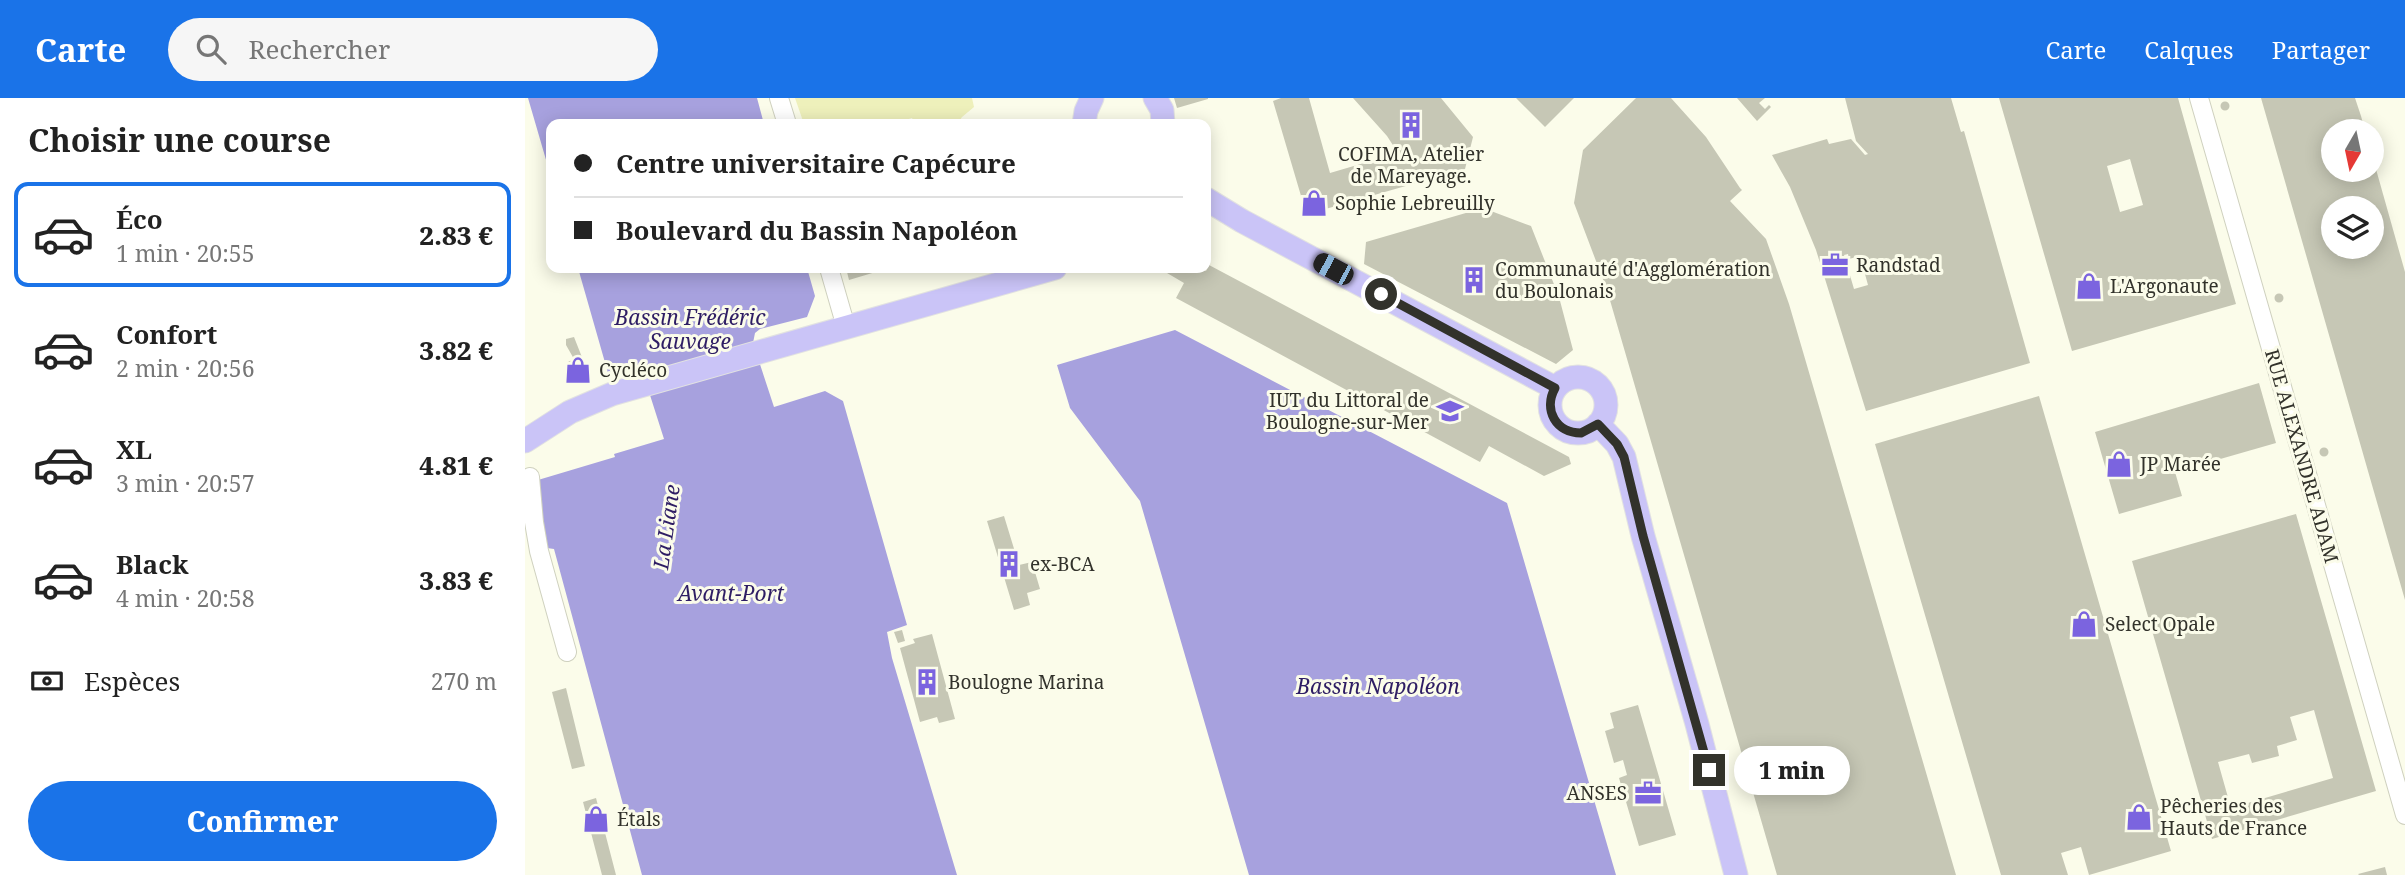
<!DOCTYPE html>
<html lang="fr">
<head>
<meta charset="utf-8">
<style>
  :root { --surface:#fff; --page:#f6f6f6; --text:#222; --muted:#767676; --line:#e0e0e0; --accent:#1a73e8 }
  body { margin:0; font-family:"Noto Serif",serif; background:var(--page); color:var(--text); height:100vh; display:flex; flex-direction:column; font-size:26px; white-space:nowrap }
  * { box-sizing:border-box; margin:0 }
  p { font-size:23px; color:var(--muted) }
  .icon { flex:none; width:38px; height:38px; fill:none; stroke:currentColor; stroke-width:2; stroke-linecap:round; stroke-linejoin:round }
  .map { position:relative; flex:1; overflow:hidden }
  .sheet { display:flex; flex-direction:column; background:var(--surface); width:525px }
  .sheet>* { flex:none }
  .guide { position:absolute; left:21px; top:21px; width:665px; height:154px; border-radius:14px; box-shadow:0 4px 18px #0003; display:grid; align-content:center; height:154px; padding:0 28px; background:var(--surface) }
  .needle { width:46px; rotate:189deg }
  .buttons { position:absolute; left:1796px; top:21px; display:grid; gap:14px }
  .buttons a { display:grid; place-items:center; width:63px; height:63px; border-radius:50%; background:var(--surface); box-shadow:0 4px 18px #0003; font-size:35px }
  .end { position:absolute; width:32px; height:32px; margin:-16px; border:9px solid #32322b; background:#fff; box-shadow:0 0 0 4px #fff }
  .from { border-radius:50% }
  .bubble { position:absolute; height:49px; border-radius:24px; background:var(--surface); box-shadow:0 4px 18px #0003; font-size:23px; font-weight:800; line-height:49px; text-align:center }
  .car { position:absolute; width:21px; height:42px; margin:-21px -10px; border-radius:9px; box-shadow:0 0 5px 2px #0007; background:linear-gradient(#222 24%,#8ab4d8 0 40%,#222 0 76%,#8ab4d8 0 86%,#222 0) }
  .guide b { display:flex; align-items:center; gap:24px; height:66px; font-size:26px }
  .guide b+b { border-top:2px solid var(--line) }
  .guide i { width:18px; height:18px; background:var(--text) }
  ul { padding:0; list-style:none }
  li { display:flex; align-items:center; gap:21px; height:105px; margin:0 14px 10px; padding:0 14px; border:4px solid transparent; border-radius:14px }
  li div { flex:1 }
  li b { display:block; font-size:26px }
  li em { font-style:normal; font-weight:800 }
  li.on { border-color:var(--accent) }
  li>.icon { width:63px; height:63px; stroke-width:1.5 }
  h2 { padding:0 28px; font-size:32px; line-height:84px }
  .pay { display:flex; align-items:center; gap:18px; height:77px; padding:0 28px; font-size:26px }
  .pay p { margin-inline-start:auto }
  .button { display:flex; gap:14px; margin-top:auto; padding:14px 28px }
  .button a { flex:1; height:80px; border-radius:42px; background:var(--accent); color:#fff; font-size:28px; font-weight:800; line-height:80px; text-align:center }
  header { display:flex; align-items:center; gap:42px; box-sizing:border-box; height:98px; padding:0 35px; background:var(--accent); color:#fff }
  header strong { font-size:33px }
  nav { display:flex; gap:38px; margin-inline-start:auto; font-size:24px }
  .search { width:490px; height:63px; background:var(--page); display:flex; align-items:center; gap:18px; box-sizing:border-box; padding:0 24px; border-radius:38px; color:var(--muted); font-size:26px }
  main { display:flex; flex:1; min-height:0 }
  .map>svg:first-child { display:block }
  .green { fill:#eef0bb }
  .water { fill:#a7a1de }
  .building { fill:#c6c7b5; fill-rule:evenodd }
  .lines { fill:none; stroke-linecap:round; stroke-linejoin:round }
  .minor-casing { stroke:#cfd1bf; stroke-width:20 }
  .major-casing { stroke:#e2e2e1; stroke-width:25 }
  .minor { stroke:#fff; stroke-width:18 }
  .major { stroke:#cac4f7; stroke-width:23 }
  .route { stroke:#32322b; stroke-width:9 }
  .labels { text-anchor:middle; stroke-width:6; stroke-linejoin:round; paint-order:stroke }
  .poi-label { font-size:19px; fill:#32322b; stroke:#fbfcea; text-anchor:start }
  .street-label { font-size:19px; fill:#32322b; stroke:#fbfcea }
  .water-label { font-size:21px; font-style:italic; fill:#2e1d64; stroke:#fbfcea }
</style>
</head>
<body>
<header>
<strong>Carte</strong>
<div class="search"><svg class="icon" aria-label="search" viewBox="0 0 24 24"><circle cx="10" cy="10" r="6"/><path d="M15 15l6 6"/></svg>Rechercher</div>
<nav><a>Carte</a><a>Calques</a><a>Partager</a></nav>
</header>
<main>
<section class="sheet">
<h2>Choisir une course</h2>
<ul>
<li class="on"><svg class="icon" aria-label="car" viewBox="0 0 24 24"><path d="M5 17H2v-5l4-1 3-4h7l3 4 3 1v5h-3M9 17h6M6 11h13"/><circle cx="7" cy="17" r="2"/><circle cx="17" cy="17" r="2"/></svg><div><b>Éco</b><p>1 min · 20:55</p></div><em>2.83 €</em></li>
<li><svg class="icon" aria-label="car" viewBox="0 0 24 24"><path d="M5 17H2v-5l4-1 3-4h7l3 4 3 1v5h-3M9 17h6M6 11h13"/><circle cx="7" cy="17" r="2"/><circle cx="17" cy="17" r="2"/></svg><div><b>Confort</b><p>2 min · 20:56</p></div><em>3.82 €</em></li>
<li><svg class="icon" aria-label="car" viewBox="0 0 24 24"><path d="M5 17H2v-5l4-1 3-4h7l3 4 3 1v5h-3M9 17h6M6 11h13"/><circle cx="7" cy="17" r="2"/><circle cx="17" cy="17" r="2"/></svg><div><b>XL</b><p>3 min · 20:57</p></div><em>4.81 €</em></li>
<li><svg class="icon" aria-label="car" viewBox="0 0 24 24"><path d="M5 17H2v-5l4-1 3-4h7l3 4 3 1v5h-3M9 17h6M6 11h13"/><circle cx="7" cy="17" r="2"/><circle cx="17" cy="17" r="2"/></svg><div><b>Black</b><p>4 min · 20:58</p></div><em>3.83 €</em></li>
</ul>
<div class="pay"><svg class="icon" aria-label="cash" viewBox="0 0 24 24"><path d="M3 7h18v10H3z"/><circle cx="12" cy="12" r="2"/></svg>Espèces<p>270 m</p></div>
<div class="button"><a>Confirmer</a></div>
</section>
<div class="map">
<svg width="1880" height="777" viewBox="0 0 1880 777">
  <rect width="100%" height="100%" fill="#fbfcea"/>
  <path class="green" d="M270,0H447L449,9L437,19L432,26H390L387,20L367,26H279Z"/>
  <path class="water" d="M3,0H232L239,26H26V79Z
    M53,170H282L290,198L282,219L235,231L230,235L228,245L249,309L300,293L318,303L382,527L362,534L367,560L432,777H117L29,451L22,450L13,382L90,359L89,356L139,341L117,272L110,268L83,275Z
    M650,232L982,405L1091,777H724L615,403L545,310L532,267Z"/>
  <path class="building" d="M649,0H683V1L652,10Z
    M756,0H784L805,75L873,55L862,38L828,0H916L948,39L940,71L790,114L779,108L748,3Z
    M991,0H1049L1020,29Z
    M1111,0H1146L1181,39L1215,90L1217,92L1205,103L1241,141L1264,206L1431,777H1252L1082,192L1049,105L1058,52Z
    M1212,0H1240L1234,5L1240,11L1244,7L1246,9L1232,23Z
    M1320,0H1426L1436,34L1439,33L1505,265L1341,313L1291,152L1265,89L1247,57L1302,41L1304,46L1326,41L1340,57L1343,56L1331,43ZM1323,156L1324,161L1335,158L1343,187L1329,191L1319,157Z
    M1474,0H1653L1711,206L1547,253ZM1605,61L1618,107L1595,114L1582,68Z
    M1736,0H1830L1836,18L1840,33H1808V72H1846L1847,57L1880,174V502ZM1808,110H1846V149H1808Z
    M1695.5 8a4.5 4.5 0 1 1 9 0a4.5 4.5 0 1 1-9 0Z
    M958,110L1006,128L1034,199L1048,252L1031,266L839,166L841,144Z
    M684,167L1044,359L1046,366L1019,378L964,348L955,364L651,200L659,185L642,175L645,170H656L664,174L667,170H675L681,173Z
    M321,170H364L324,182Z
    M1749.5 200a4.5 4.5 0 1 1 9 0a4.5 4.5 0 1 1-9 0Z
    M49,239L64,277L50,282L49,278L43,275L41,270L43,264L49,261L41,247V241Z
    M1734,285L1751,345L1650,374L1657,398L1594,416L1570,334Z
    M1514,298L1646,753L1564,777L1556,749L1536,755L1543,777H1476L1350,346Z
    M1794.5 354a4.5 4.5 0 1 1 9 0a4.5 4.5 0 1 1-9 0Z
    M1771,416L1851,693L1687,741L1607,463ZM1789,612L1808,680L1706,710L1693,664L1724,656L1727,665L1754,658L1752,648L1772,642L1765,619Z
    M479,418L494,467L507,464L515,491L502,495L505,507L489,512L462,423Z
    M377,532L380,543L373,545L369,534Z
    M407,536L430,621L414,625L412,619L395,624L375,550L390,545L388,541Z
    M41,590L60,668L47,671L27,594Z
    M1113,607L1151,737L1114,748L1094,680L1102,677L1098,662L1089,665L1080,633L1089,630L1085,615Z
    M71,700L91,777H77L58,704Z
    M1860,769L1862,777H1834L1833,776Z"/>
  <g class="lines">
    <defs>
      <path id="minor" d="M254,0L262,26
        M1674,0L1880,717
        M304,170L321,229
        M5,379L9,424L14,453L42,554"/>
      <path id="major" d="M630,0L637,12L638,26
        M559,26L561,13L567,0
        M681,101L717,123L1030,290
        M1025 307a28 28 0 1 1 56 0a28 28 0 1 1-56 0Z
        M1073,326L1092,346L1099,359L1118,438L1172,626L1211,777
        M0,343L45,314L87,296L530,170"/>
    </defs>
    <use href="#minor" class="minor-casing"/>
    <use href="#major" class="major-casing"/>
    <use href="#minor" class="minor"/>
    <use href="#major" class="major"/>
  </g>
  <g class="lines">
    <path class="route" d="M856,196L1030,290C1018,312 1031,335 1056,335L1073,326L1092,346L1099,359L1118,438L1184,672"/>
  </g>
  <defs>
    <symbol id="building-bare" viewBox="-9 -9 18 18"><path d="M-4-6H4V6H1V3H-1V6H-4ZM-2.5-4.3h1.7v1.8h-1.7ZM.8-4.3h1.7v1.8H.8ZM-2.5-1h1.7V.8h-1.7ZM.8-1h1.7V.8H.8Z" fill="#7b64df" stroke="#fbfcea" stroke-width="2.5" paint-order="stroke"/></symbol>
    <symbol id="shop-bare" viewBox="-9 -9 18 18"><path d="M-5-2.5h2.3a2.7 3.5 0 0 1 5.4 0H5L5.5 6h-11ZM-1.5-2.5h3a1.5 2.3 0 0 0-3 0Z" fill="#7b64df" stroke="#fbfcea" stroke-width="2.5" paint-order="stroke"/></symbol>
    <symbol id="office-bare" viewBox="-9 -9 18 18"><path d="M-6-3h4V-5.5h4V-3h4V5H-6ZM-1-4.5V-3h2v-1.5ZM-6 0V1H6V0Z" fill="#7b64df" stroke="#fbfcea" stroke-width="2.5" paint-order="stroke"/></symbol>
    <symbol id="university-bare" viewBox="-9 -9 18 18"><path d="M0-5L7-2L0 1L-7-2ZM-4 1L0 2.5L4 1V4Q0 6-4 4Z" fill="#7b64df" stroke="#fbfcea" stroke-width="2.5" paint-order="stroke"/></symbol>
  </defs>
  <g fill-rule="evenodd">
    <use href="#building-bare" x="867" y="8" width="38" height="38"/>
    <use href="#shop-bare" x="770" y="86" width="38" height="38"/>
    <use href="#office-bare" x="1291" y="148" width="38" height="38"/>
    <use href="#building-bare" x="930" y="163" width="38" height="38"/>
    <use href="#shop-bare" x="1545" y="169" width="38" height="38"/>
    <use href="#shop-bare" x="34" y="253" width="38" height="38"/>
    <use href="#university-bare" x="906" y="294" width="38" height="38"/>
    <use href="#shop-bare" x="1575" y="347" width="38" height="38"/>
    <use href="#building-bare" x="465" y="447" width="38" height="38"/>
    <use href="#shop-bare" x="1540" y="507" width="38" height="38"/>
    <use href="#building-bare" x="383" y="565" width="38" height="38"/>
    <use href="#office-bare" x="1104" y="676" width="38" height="38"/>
    <use href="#shop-bare" x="1595" y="700" width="38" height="38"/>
    <use href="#shop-bare" x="52" y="702" width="38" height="38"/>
  </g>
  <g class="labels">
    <g class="poi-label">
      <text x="886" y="63" text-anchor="middle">COFIMA, Atelier<tspan x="886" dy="22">de Mareyage.</tspan></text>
      <text x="810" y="112">Sophie Lebreuilly</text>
      <text x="1331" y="174">Randstad</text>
      <text x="970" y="178">Communauté d'Agglomération<tspan x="970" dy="22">du Boulonais</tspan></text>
      <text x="1585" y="195">L'Argonaute</text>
      <text x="74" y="279">Cycléco</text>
      <text x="904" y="309" text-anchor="end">IUT du Littoral de<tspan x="904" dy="22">Boulogne-sur-Mer</tspan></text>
      <text x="1615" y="373">JP Marée</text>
      <text x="505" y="473">ex-BCA</text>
      <text x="1580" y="533">Select Opale</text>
      <text x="423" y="591">Boulogne Marina</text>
      <text x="1102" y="702" text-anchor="end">ANSES</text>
      <text x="1635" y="715">Pêcheries des<tspan x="1635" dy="22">Hauts de France</tspan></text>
      <text x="92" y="728">Étals</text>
    </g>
    <g class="street-label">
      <text transform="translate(1777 358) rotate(74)" y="7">RUE ALEXANDRE ADAM</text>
    </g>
    <g class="water-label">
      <text x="165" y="227">Bassin Frédéric<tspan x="165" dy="24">Sauvage</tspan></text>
      <text transform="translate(142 429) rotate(-82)" y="7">La Liane</text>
      <text x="206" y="503">Avant-Port</text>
      <text x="853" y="596">Bassin Napoléon</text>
    </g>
  </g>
</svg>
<div class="buttons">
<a><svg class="needle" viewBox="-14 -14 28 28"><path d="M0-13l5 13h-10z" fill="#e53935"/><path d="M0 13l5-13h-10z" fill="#767676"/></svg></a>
<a><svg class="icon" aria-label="layers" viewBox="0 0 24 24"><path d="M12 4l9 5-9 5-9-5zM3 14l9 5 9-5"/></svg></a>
</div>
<i class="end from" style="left:856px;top:196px"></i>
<i class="end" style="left:1184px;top:672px"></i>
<div class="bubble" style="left:1209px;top:648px;width:116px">1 min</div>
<i class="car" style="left:808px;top:171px;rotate:298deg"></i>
<div class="guide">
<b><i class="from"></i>Centre universitaire Capécure</b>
<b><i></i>Boulevard du Bassin Napoléon</b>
</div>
</div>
</main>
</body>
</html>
